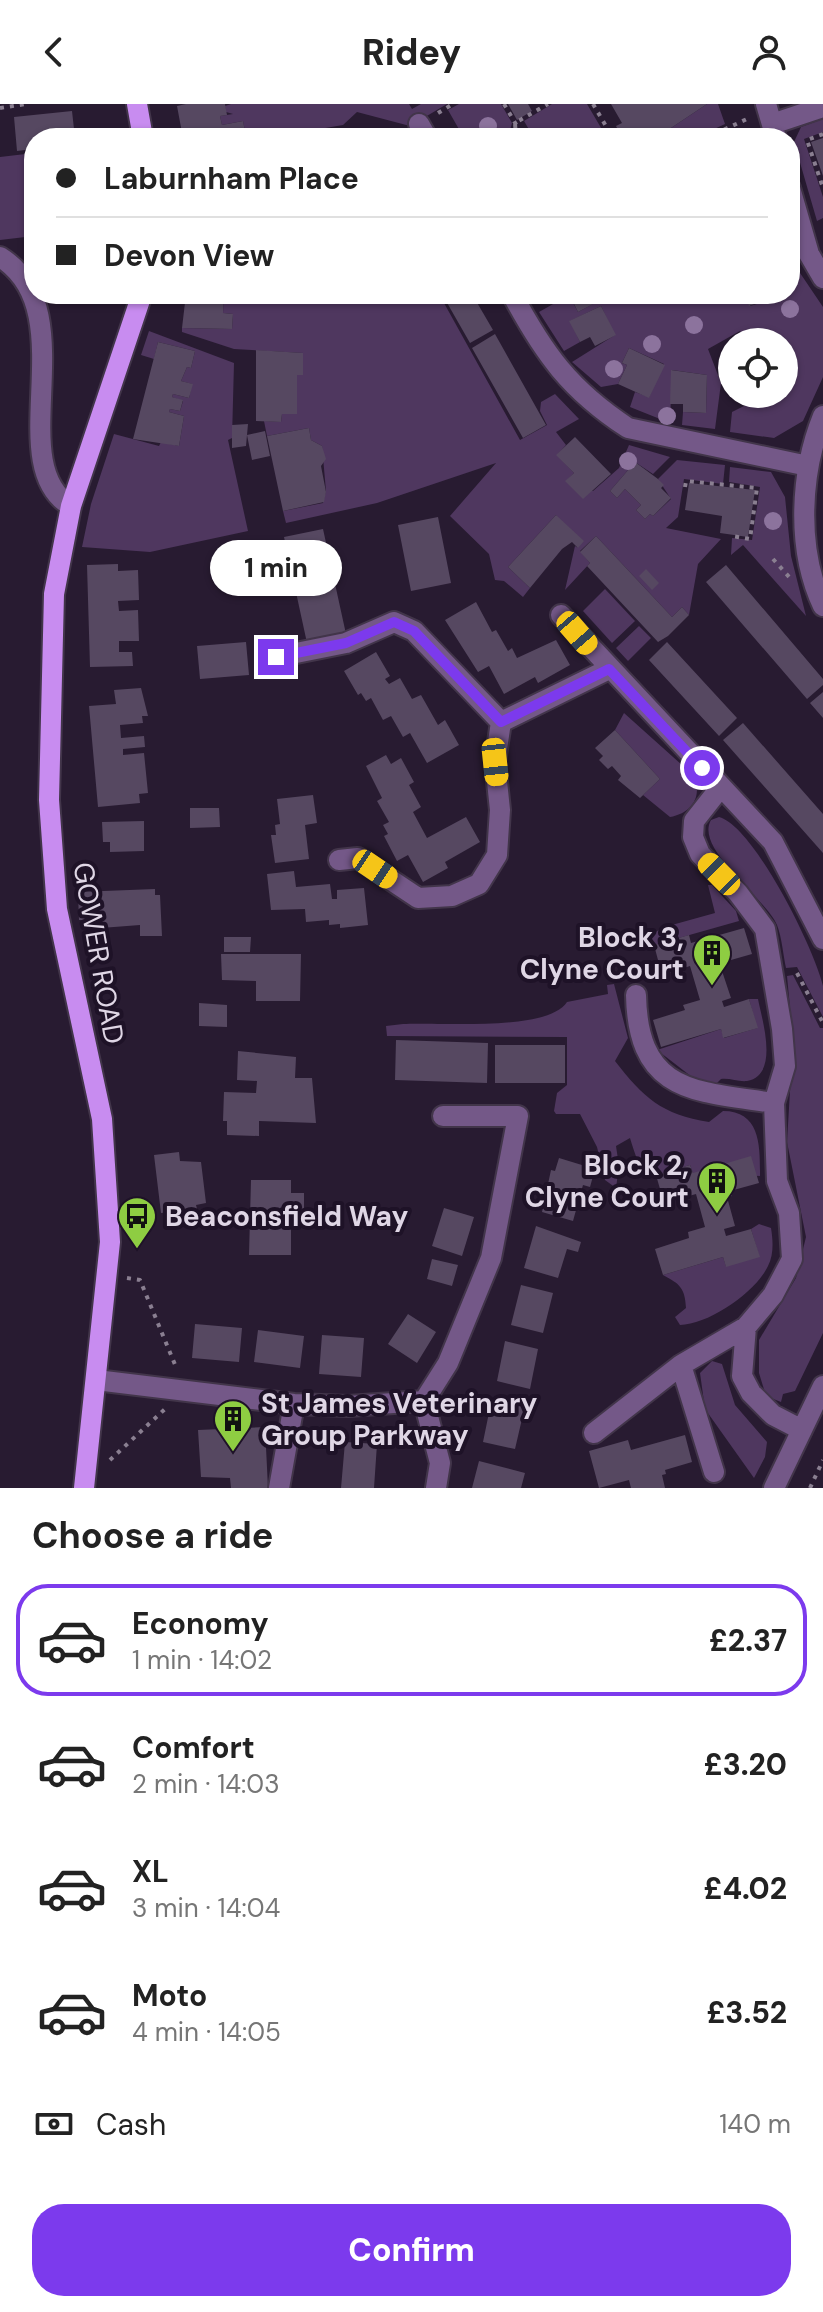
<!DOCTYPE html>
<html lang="en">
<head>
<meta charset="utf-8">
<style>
  :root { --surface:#fff; --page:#f2f2f2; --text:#222; --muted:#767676; --line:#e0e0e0; --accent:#7c3aed }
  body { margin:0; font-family:"DM Sans",sans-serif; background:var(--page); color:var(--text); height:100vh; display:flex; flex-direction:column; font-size:30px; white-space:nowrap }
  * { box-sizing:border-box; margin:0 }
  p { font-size:26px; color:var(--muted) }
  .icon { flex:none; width:44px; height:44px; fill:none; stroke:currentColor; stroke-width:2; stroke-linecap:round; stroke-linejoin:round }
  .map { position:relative; height:1384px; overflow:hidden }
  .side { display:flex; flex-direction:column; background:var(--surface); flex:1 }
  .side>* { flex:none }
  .hud { position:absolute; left:24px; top:24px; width:776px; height:176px; border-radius:32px; box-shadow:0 2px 6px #0004; display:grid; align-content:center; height:176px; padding:0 32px; background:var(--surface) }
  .controls { position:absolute; left:718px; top:224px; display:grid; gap:16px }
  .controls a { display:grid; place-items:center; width:80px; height:80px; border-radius:50%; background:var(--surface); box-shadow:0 2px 6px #0004; font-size:40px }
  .end { position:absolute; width:36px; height:36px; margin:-18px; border:10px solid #7c3aed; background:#fff; box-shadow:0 0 0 4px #fff }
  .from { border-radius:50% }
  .bubble { position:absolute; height:56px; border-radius:28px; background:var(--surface); box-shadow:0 2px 6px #0004; font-size:26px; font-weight:800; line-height:56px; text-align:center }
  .car { position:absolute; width:24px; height:48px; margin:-24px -12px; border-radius:10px; box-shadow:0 0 6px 2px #0007; background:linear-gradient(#f5c518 24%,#345 0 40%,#f5c518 0 76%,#345 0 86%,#f5c518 0) }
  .hud b { display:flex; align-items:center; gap:28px; height:76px; font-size:30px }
  .hud b+b { border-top:2px solid var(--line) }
  .hud i { width:20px; height:20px; background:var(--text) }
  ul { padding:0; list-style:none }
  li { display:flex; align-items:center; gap:24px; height:112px; margin:0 16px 12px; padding:0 16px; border:4px solid transparent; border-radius:32px }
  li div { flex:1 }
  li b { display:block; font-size:30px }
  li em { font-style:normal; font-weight:800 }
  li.current { border-color:var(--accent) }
  li>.icon { width:72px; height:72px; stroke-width:1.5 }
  h2 { padding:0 32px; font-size:36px; line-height:96px }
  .pay { display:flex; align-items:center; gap:20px; height:88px; padding:0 32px; font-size:30px }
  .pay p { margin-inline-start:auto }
  .cta { display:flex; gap:16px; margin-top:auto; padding:16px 32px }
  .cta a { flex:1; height:92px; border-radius:32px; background:var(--accent); color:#fff; font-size:32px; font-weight:800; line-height:92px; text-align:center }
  header { display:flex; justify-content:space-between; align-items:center; height:104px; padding:0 32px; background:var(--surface); font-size:36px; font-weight:800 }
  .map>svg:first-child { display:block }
  .green { fill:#4f375f }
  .building { fill:#564861 }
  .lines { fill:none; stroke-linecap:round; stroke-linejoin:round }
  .minor-casing { stroke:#42354a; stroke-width:24 }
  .major-casing { stroke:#42354a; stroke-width:24 }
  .path { stroke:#8a7f91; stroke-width:4; stroke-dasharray:4 6; stroke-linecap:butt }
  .minor { stroke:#745888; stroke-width:20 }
  .major { stroke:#c88cf0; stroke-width:20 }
  .tree { fill:#8c739d }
  .route { stroke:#7c3aed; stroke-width:10 }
  .labels { text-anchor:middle; stroke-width:8; stroke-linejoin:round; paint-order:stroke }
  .poi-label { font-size:28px; font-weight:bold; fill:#dfd6e5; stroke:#1e1227; text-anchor:end }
  .street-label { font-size:28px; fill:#dfd6e5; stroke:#1e1227 }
</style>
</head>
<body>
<header><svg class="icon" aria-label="back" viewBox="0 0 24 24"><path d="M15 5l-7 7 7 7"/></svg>Ridey<svg class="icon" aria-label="person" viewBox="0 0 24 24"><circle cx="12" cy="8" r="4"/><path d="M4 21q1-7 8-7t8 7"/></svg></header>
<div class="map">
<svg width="823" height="1384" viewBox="0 0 823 1384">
  <rect width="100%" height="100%" fill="#281b31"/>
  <path class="green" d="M231,0H409L412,5L421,0H447L410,22L357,8L343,21L302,28V34H236L246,32L243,17L222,21L220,12L233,10L226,8L225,2Z
    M459,0H501L512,19L508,34H464L448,6Z
    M552,0H587L607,34H568L565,29L557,34H534L524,17Z
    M707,0H718L725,20L695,34H668L665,28Z
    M823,15V28L804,35L823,93V114L817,117L794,38L801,23Z
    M34,49V132L0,136V53Z
    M796,163L823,203V273L803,317L774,334L730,328L732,308L768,290H784V238H746L740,227L708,245L721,279L715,325L682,321L683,308L706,309L707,271L672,266L670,319L630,303L635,288L649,293L664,260L629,244L622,259L627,261L618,280L601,283L572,258L615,231L601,202L570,217L580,238L564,247L539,208L569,191L578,208L611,190H745L750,202L790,190V165Z
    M224,190H439L520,336L547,321L540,307L541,298L555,290L579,315L556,328L566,341L557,351L574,369L566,377L593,387L619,364L629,341L670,353L653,370L635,358L610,387L617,394L625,385L641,401L636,406L645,415L650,410L653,412L671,395L658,375L677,356L725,361L723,380L684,375L678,413L666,424L721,435L698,460L689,511L682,503L672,513L596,432L580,447L590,459L565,486L575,442L578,444L556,411L508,463L530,484L523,493L504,477L495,476L489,450L450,412L496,359L377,399L286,419L283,407L323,399L326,387L322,342L311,336L309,324L267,332L264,317L281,318L282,310H297V271H303V249L234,245L182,228V224L232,225L233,210L223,209Z
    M149,227L234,259L232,334L228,336L248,427L150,448L82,443L91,400L114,330L159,342L161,338L179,342L184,312L169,308L170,305L180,307L183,297L172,293L173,290L189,294L192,280L181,277L187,263L191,264L195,247L158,238L154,255L141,251Z
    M730,363L771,368L785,393L791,452L806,512L743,441L731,451L732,434L752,436L760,383L729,378Z
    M605,485L635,517L612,539L583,507Z
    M639,522L651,534L628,557L616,544Z
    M624,609L692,670C704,690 693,709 670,713L643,691L660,675L615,626Z
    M719,713C754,722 815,846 823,882C823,891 823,903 823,913L797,863L786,864C783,850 782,834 777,821C766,794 694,745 711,716Z
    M708,781H712L736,807L739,817L654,841L651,832L661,824L715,809Z
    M793,871L820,924H823V1229L795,1287L783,1290L781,1298L766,1292L759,1269V1236L796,1174L806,1133L787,1038L793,936L787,872Z
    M614,880L628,934L615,957C643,993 662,1011 709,1018L723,1007C761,1007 760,1043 760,1072L693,1069L690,1061C645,1075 644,1080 630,1034L616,1042L619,1062L616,1084L605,1076L597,1043L580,1010H556L554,1007L557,989L567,981V933L387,932L386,922L403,920C439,918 548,928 567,898L608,890L607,881Z
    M749,895H758C762,916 780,971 747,977C739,978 730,974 721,975L716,980L692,973L657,946L721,925L724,934L757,924Z
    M759,1120L771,1124C773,1136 774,1151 768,1162C755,1189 709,1220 680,1221L675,1213L686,1204C685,1184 680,1180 663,1171L723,1153L726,1162L759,1152L751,1125Z
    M712,1257L722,1260L735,1301L767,1338L765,1353L754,1374L705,1305L700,1269Z"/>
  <path class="building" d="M186,0H225L227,11L220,12L222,21L243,17L246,32L183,34L177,2Z
    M508,0H528L532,7L517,16Z
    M611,0H707L656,34H622L616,22L622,19Z
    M72,7L75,34H34V45L17,47L14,13Z
    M823,34V72L811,38Z
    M186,190H224L223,209L233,210L232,225L182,224Z
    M442,190H472L493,226L470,239Z
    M569,190H612L578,208Z
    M745,190H783L749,202Z
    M601,202L616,231L595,242L590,233L580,238L569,217Z
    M495,230L546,321L523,334L472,244Z
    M158,238L195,247L191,264L187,263L181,277L193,280L189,294L173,290L172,293L183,296L180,307L170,305L169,308L184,312L179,342L133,335Z
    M629,244L665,261L649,294L618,280L627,261L622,259Z
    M256,246L303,249V271H297V310H282L281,318L256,317Z
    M784,252L796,279L784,284Z
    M671,266L707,271L706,309L683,308V300H670Z
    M248,320L247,331L265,327L270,352L252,356L247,331L246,342L232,344V321Z
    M309,324L311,336L322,342L326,355L321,362L326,388L324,398L283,407L267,332Z
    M575,333L611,370L583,395L565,377L574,369L556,351Z
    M635,358L658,375L664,381L661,384L671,394L653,412L650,410L645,415L636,406L641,401L625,385L617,394L610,387Z
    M689,379L755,386L748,433L720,429L722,412L685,406Z
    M556,411L584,437L578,444L572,438L562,445L530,484L508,463Z
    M438,413L451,479L411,487L398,421Z
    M323,425L346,530L307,539L284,433Z
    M596,432L672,513L682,503L689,511L668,532L658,538L587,462L590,459L580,448Z
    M118,460V467L138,466L139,496L118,497L119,507L138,506L139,537H119V548H132L133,562L90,563L87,461Z
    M726,461L823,575V581L807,595L706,478Z
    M646,465L659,479L652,486L639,472Z
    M476,498L492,528L496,526L508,547L512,544L517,554L556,536L570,561L538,579L535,573L504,590L489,562L478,568L445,516Z
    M246,538L249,571L200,575L197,542Z
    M667,538L737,614L719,632L649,556Z
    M376,548L390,572L385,575L389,580L400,574L412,595L421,591L438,621L445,616L459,641L427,659L410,629L403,633L391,612L383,616L371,594L366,597L361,589L358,591L344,567Z
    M141,584L148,612H142L143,619L120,621L121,634L144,632L145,643L123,645V651L144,649L148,689L139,690L140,699L98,703L89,602L116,600L114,586Z
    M823,588V614L810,599Z
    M743,619L823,710V749L723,636Z
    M615,626L660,675L640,694L618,676L621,672L612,662L608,665L599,656L603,652L595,644Z
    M386,651L391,660L401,654L414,678L409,681L421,703L413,708L427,734L466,713L480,738L445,758L448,764L423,778L408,751L397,757L384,732L388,730L383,721L389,718L377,697L382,694L366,662Z
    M313,691L317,719L305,721L309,755L275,759L271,731H276L275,721L280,720L277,695Z
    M190,704H219L220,723L190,724Z
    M144,717V747L110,748V738H103L102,718Z
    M294,767L296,783L330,780L332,795H337V786L364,784L368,821L340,824V820L329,821V816L306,818L305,805L271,806L267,770Z
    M155,785V791H160L162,832H140V821L101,824L100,812H97V824L84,825L83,816H79L78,788Z
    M744,824L752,850L724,858L726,863L721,864L731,894L722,897L724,903L749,895L758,924L723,934L721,925L661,943L653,916L685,906L683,901L700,896L690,862L662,871L654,841L689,831L691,839Z
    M224,833H251L250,848H224Z
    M221,850H301L300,897H256V877L222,876Z
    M199,899L227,901V923L199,922Z
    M396,936L488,939L487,979L395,976Z
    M495,941H565V979H495Z
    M238,947L296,953L295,974H312L316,1019L259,1017V1032L227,1031V1017H223L224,988L256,989L257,977L237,976Z
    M179,1048L180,1057L201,1058L206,1099L196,1101L197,1105L161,1109L154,1051Z
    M751,1052L759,1079L730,1087L732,1092L727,1093L735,1122L724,1125L726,1132L751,1125L760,1153L726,1163L723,1153L663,1171L655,1145L689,1134L688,1128L705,1123L696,1090L664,1099L656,1071L690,1061L693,1069Z
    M559,1054L595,1065L590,1083L583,1081L573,1117L542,1108L551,1066L555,1067Z
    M251,1076H291V1089H304V1117H291V1151H249Z
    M444,1104L474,1113L462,1152L432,1142Z
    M536,1122L581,1138L578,1148L567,1145L558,1174L524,1164Z
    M432,1155L458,1161L452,1182L427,1175Z
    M521,1181L553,1189L543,1229L511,1221Z
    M408,1210L436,1228L417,1259L388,1240Z
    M195,1220L242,1224L239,1258L192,1254Z
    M258,1226L304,1232L300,1264L254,1258Z
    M322,1231L364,1234L361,1273L319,1270Z
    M505,1237L538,1245L530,1285L497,1277Z
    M492,1294L525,1302L515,1345L483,1338Z
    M265,1323L268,1384H231L230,1374L201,1373L198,1326Z
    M685,1331L692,1358L665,1366L666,1370L662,1371L665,1384H631L629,1376L599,1384L589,1347L628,1336L631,1346Z
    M345,1338L377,1340L374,1384H341Z
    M479,1357L525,1369L521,1384H472Z"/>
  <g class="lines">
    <defs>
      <path id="minor" d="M766,0L776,34
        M419,20L427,34
        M772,20L823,3
        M790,84L809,150L823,174
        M0,153C87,207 0,360 71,402
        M512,190C544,250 570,286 628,324L808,362
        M823,312C800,369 796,445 823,502
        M561,511L773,738L823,835
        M276,553L346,539L394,518L414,527L501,618
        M720,684L694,717L693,733L700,750L738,789L765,825L782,925L785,962L774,999L777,1077L789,1109L792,1155L773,1191L746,1223L742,1272L751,1289L773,1311L802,1326
        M339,756L358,754L418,794L452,792L479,780L497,751L500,706L495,658L501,618L609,565
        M636,891C638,990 695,987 774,999
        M96,1276L294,1300L348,1302L424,1297L448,1259L491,1154L518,1012H443
        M424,1297L440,1359L436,1384
        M594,1329L681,1261
        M714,1368L681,1261L746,1223
        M279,1384L294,1300
        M774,1384L823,1282"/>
      <path id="major" d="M137,0L143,34
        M84,1384L110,1138L102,1015L57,805L49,696L54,490L71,402L142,190"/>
    </defs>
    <use href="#minor" class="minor-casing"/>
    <use href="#major" class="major-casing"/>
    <path class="path" d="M504,0L524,34
      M593,0L613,34
      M0,4L26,0
      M438,9L453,0
      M823,30L807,36L823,84
      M661,31L663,34
      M516,34L515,19L548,0
      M706,34L747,15
      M685,383L686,377L757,384L750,435L732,432
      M773,455L790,474
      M797,869L823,919
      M127,1174L140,1176L176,1263
      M110,1356L165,1305
      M810,1384L823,1356"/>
    <use href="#minor" class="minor"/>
    <use href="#major" class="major"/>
  </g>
  <g class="tree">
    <circle cx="488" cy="22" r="9"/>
    <circle cx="790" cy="205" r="9"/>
    <circle cx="694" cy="221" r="9"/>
    <circle cx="652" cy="240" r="9"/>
    <circle cx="614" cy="265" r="9"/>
    <circle cx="667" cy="312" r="9"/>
    <circle cx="628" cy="357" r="9"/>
    <circle cx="773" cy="417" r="9"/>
  </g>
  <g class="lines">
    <path class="route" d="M276,553L346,539L394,518L414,527L501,618L609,565L702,664"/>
  </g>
  <defs>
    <symbol id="building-pin" viewBox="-11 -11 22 30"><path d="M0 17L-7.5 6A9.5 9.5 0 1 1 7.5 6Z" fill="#8ecd42" stroke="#1e1227"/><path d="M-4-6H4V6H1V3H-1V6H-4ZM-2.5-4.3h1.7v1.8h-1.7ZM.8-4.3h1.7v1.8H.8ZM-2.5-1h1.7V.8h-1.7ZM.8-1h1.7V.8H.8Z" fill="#111"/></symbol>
    <symbol id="bus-pin" viewBox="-11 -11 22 30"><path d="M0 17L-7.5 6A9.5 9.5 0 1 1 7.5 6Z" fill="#8ecd42" stroke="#1e1227"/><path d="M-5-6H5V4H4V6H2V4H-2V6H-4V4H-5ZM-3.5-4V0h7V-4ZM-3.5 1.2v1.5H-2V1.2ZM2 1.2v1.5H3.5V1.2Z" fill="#111"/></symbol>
  </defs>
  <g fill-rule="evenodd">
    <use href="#building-pin" x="690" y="827" width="44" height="60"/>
    <use href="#building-pin" x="695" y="1055" width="44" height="60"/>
    <use href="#bus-pin" x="115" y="1090" width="44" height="60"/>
    <use href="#building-pin" x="211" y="1293" width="44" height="60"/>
  </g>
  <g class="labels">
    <g class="poi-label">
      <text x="684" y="843">Block 3,<tspan x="684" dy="32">Clyne Court</tspan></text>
      <text x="689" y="1071">Block 2,<tspan x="689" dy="32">Clyne Court</tspan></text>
      <text x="165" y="1122" text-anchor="start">Beaconsfield Way</text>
      <text x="261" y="1309" text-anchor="start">St James Veterinary<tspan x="261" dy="32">Group Parkway</tspan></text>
    </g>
    <g class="street-label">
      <text transform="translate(99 849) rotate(80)" y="10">GOWER ROAD</text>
    </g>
  </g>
</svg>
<div class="controls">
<a><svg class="icon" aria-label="locate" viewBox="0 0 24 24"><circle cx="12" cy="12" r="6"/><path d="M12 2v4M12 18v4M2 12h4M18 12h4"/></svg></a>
</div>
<i class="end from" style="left:702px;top:664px"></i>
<i class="end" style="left:276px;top:553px"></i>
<div class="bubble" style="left:210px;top:436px;width:132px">1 min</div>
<i class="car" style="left:577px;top:529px;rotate:139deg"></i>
<i class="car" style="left:495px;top:658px;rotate:174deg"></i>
<i class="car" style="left:375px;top:765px;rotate:124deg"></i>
<i class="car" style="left:719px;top:770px;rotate:315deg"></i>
<div class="hud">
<b><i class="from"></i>Laburnham Place</b>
<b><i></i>Devon View</b>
</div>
</div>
<section class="side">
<h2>Choose a ride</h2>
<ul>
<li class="current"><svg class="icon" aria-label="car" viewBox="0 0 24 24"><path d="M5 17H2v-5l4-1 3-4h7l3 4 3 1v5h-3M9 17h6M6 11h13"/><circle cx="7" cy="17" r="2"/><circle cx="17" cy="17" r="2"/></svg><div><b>Economy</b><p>1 min · 14:02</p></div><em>£2.37</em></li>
<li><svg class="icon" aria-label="car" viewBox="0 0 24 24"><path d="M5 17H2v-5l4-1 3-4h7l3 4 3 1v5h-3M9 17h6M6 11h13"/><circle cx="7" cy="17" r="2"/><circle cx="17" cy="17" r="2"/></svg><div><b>Comfort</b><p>2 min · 14:03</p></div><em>£3.20</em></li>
<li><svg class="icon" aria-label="car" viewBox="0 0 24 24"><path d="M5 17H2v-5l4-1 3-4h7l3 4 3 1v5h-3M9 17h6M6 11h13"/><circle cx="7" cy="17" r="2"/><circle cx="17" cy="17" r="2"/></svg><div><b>XL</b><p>3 min · 14:04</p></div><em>£4.02</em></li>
<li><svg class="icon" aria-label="car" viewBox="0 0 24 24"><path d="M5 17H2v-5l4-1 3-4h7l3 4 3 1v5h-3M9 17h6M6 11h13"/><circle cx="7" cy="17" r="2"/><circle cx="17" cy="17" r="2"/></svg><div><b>Moto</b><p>4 min · 14:05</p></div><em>£3.52</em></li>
</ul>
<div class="pay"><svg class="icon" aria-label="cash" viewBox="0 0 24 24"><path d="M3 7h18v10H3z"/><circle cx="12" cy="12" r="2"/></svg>Cash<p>140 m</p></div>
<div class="cta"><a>Confirm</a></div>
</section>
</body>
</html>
